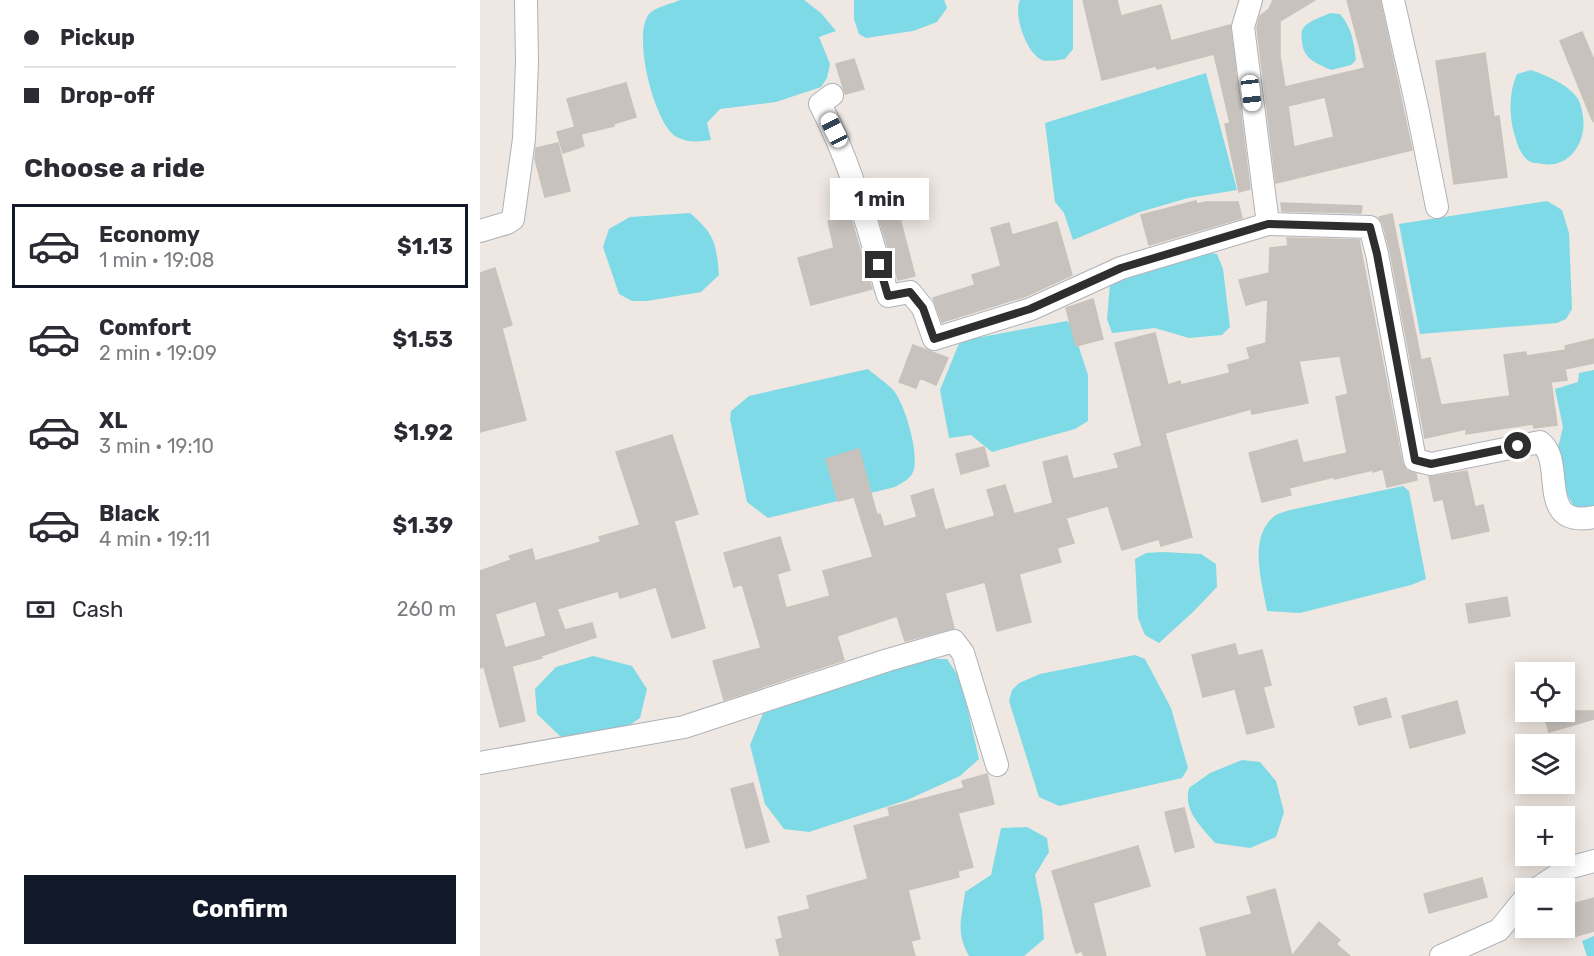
<!DOCTYPE html>
<html lang="en">
<head>
<meta charset="utf-8">
<style>
  :root { --surface:#fff; --page:#f2f2f3; --text:#2b2b33; --muted:#7c7c81; --line:#e1e1e2; --accent:#111827 }
  body { margin:0; font-family:Rubik,sans-serif; background:var(--page); color:var(--text); height:100vh; display:flex; flex-direction:column; font-size:22px; white-space:nowrap }
  * { box-sizing:border-box; margin:0 }
  p { font-size:20px; color:var(--muted) }
  .icon { flex:none; width:33px; height:33px; fill:none; stroke:currentColor; stroke-width:2; stroke-linecap:round; stroke-linejoin:round }
  .map { position:relative; flex:1; overflow:hidden }
  .drawer { display:flex; flex-direction:column; background:var(--surface); width:480px }
  .drawer>* { flex:none }
  .guide { display:grid; align-content:center; height:132px; padding:0 24px; background:var(--surface) }
  .tools { position:absolute; left:1035px; top:662px; display:grid; gap:12px }
  .tools a { display:grid; place-items:center; width:60px; height:60px; border-radius:0px; background:var(--surface); box-shadow:0 3px 15px #0003; font-size:30px }
  .end { position:absolute; width:27px; height:27px; margin:-14px; border:8px solid #2e2e2e; background:#fff; box-shadow:0 0 0 3px #fff }
  .from { border-radius:50% }
  .bubble { position:absolute; height:42px; border-radius:0px; background:var(--surface); box-shadow:0 3px 15px #0003; font-size:20px; font-weight:700; line-height:42px; text-align:center }
  .car { position:absolute; width:18px; height:36px; margin:-18px -9px; border-radius:8px; box-shadow:0 0 4px 2px #0007; background:linear-gradient(#fff 24%,#345 0 40%,#fff 0 76%,#345 0 86%,#fff 0) }
  .guide b { display:flex; align-items:center; gap:21px; height:57px; font-size:22px }
  .guide b+b { border-top:2px solid var(--line) }
  .guide i { width:15px; height:15px; background:var(--text) }
  ul { padding:0; list-style:none }
  li { display:flex; align-items:center; gap:18px; height:84px; margin:0 12px 9px; padding:0 12px; border:3px solid transparent; border-radius:0px }
  li div { flex:1 }
  li b { display:block; font-size:22px }
  li em { font-style:normal; font-weight:700 }
  li.on { border-color:var(--accent) }
  li>.icon { width:54px; height:54px; stroke-width:1.5 }
  h2 { padding:0 24px; font-size:27px; line-height:72px }
  .pay { display:flex; align-items:center; gap:15px; height:66px; padding:0 24px; font-size:22px }
  .pay p { margin-inline-start:auto }
  .primary-button { display:flex; gap:12px; margin-top:auto; padding:12px 24px }
  .primary-button a { flex:1; height:69px; border-radius:0px; background:var(--accent); color:#fff; font-size:24px; font-weight:700; line-height:69px; text-align:center }
  main { display:flex; flex:1; min-height:0 }
  .map>svg:first-child { display:block }
  .water { fill:#7edae6 }
  .building { fill:#c7c2bd; stroke:#c9c2bb; stroke-width:1.5; fill-rule:evenodd }
  .lines { fill:none; stroke-linecap:round; stroke-linejoin:round }
  .minor-casing { stroke:#aeb2b9; stroke-width:24 }
  .minor { stroke:#fff; stroke-width:22 }
  .route { stroke:#2e2e2e; stroke-width:8 }
</style>
</head>
<body>
<main>
<section class="drawer">
<div class="guide">
<b><i class="from"></i>Pickup</b>
<b><i></i>Drop-off</b>
</div>
<h2>Choose a ride</h2>
<ul>
<li class="on"><svg class="icon" aria-label="car" viewBox="0 0 24 24"><path d="M5 17H2v-5l4-1 3-4h7l3 4 3 1v5h-3M9 17h6M6 11h13"/><circle cx="7" cy="17" r="2"/><circle cx="17" cy="17" r="2"/></svg><div><b>Economy</b><p>1 min · 19:08</p></div><em>$1.13</em></li>
<li><svg class="icon" aria-label="car" viewBox="0 0 24 24"><path d="M5 17H2v-5l4-1 3-4h7l3 4 3 1v5h-3M9 17h6M6 11h13"/><circle cx="7" cy="17" r="2"/><circle cx="17" cy="17" r="2"/></svg><div><b>Comfort</b><p>2 min · 19:09</p></div><em>$1.53</em></li>
<li><svg class="icon" aria-label="car" viewBox="0 0 24 24"><path d="M5 17H2v-5l4-1 3-4h7l3 4 3 1v5h-3M9 17h6M6 11h13"/><circle cx="7" cy="17" r="2"/><circle cx="17" cy="17" r="2"/></svg><div><b>XL</b><p>3 min · 19:10</p></div><em>$1.92</em></li>
<li><svg class="icon" aria-label="car" viewBox="0 0 24 24"><path d="M5 17H2v-5l4-1 3-4h7l3 4 3 1v5h-3M9 17h6M6 11h13"/><circle cx="7" cy="17" r="2"/><circle cx="17" cy="17" r="2"/></svg><div><b>Black</b><p>4 min · 19:11</p></div><em>$1.39</em></li>
</ul>
<div class="pay"><svg class="icon" aria-label="cash" viewBox="0 0 24 24"><path d="M3 7h18v10H3z"/><circle cx="12" cy="12" r="2"/></svg>Cash<p>260 m</p></div>
<div class="primary-button"><a>Confirm</a></div>
</section>
<div class="map">
<svg width="1114" height="956" viewBox="0 0 1114 956">
  <rect width="100%" height="100%" fill="#eee7e2"/>
  <path class="water" d="M200,0H324L341,13L356,31L339,37L350,64L347,78L341,87L296,102L240,109L227,123L231,140C218,142 206,143 195,136C174,122 151,32 170,13C176,7 191,4 200,0Z
    M374,0H464L467,8L457,22L433,31L386,38L379,34L374,19Z
    M540,0H593V49L585,59C578,60 568,62 562,60C546,53 533,14 540,0Z
    M850,13L860,14C872,28 874,43 876,60L871,65L851,70C836,63 823,59 822,41C821,36 821,31 824,27C830,20 842,17 850,13Z
    M1051,70C1067,76 1088,84 1098,99C1101,104 1102,111 1103,117C1107,144 1087,171 1058,163C1055,163 1052,163 1049,161C1040,155 1037,143 1034,133C1029,115 1029,92 1037,74Z
    M726,73L757,190L708,198L660,212L593,240L584,213L575,202L565,123Z
    M1067,201L1082,210L1089,233L1092,309L1086,319L1077,323L940,334L919,224Z
    M210,213C235,235 236,242 239,275L221,292L167,301H152L139,294L123,247L129,229L150,217Z
    M729,253L737,254L743,269L750,327L742,335L709,338L675,328L632,333L627,319L630,284Z
    M587,321L592,326L608,375V421L595,429L512,452L491,435L469,438L460,390L480,341Z
    M388,369C396,376 407,383 414,391C425,405 440,455 433,472C430,479 422,483 415,487L288,518L267,502L250,419L251,411L269,396Z
    M1114,370V508L1094,507L1082,485L1075,460L1083,427L1075,389L1098,382L1099,373Z
    M923,486L929,491L946,579L931,585L820,613L787,611C782,582 767,536 796,515C800,513 806,511 810,510Z
    M682,552L721,554L736,564L737,587L713,612L679,643L665,635L658,618L655,559L666,553Z
    M655,655L665,659L691,708L708,768L702,778L579,806L559,797L529,701L532,690L539,683L560,674Z
    M113,656L152,666L167,689L160,718L144,729L81,737L57,714L55,689L76,667Z
    M436,659H467L481,680L499,759L480,776L427,800L329,832L304,829L285,804L270,745L284,711Z
    M762,760L780,762L796,781L804,812L796,837L770,848L735,843C721,826 703,811 709,788L730,773Z
    M547,827L567,838L569,852L555,875L562,909L564,939L544,956H489C475,931 482,919 485,892L511,875L521,828Z
    M1114,936V956H1107L1102,941Z"/>
  <path class="building" d="M603,0H637L641,16L681,5L691,41L750,25L770,189L759,192L745,124L750,123L734,54L677,69L676,66L622,80Z
    M793,0H835L800,21V56L805,87L885,68L867,0H900L932,150L796,183L777,28L780,16L789,9ZM845,97L854,137L814,147L808,106Z
    M1102,32L1114,60L1113,122L1080,41Z
    M1005,53L1014,117L1019,116L1027,177L974,184L956,61Z
    M374,59L384,89L365,94L356,64Z
    M146,83L156,117L133,124L134,126L101,134L104,146L83,153L77,132L95,127L87,99Z
    M78,143L90,191L65,197L55,159L56,148Z
    M411,184L435,276L418,280L390,190Z
    M716,201L717,204L726,202H758L762,218L669,245L661,215Z
    M801,203L882,206L881,213L802,211Z
    M912,214L941,360L950,358L961,405L1030,396L1024,355L1046,352V356L1086,350L1085,346L1114,339V363L1085,369L1087,380L1071,382L1077,425L1054,428L1053,424L986,434V429L945,438L910,251L903,224L899,217Z
    M370,216L392,289L331,305L318,258L354,248L348,221Z
    M577,222L592,275L546,296L462,322L453,298L495,285L492,275L521,266L511,228L529,223L532,235Z
    M807,238L879,240L922,462L926,470L936,474L937,480L907,487L903,469L893,472V470L854,479V477L809,488L811,495L782,502L769,453L817,440L823,463L867,453L856,397L868,394L860,356L819,361L828,403L772,414L771,409L685,433L712,537L681,546L679,539L642,550L628,506L586,518L594,543L577,548L581,562L539,574L551,622L517,631L505,582L465,593L474,628L425,641L417,616L357,636L364,660L244,700L233,661L281,648L262,584L254,587L244,553L300,537L310,570L297,574L306,608L350,596L343,571L393,557L374,497L358,501L346,459L379,449L397,515L400,514L404,527L437,517L431,496L453,489L465,530L515,516L507,490L525,485L534,514L573,503L563,462L587,456L593,479L639,468L634,454L662,446L635,343L675,333L688,385L700,381L701,385L750,373L748,365L770,359L767,348L786,343L788,299L766,305L759,280L789,273L790,248L808,246Z
    M15,268L32,325L22,328L46,420L0,432V273Z
    M613,299L623,339L596,346L586,308Z
    M433,345L468,358L456,385L440,378L436,388L419,382Z
    M192,435L218,514L194,521L225,628L192,638L176,587L140,598L138,591L77,609L85,630L112,623L116,637L61,656L62,658L32,666L45,721L20,727L4,667L0,668V571L31,560L29,556L52,549L55,561L121,542L119,537L160,525L136,452ZM56,601L66,636L25,648L15,614Z
    M504,447L509,466L481,474L476,454Z
    M987,471L995,507L1003,505L1009,531L972,539L963,499L954,501L949,477Z
    M1027,597L1030,616L989,623L986,604Z
    M755,644L758,656L782,650L791,685L783,687L794,727L767,734L755,689L723,697L712,655Z
    M906,698L911,717L879,725L874,707Z
    M977,701L985,733L930,748L922,716Z
    M1063,711H1114V719L1069,732Z
    M507,774L514,804L478,813L493,867L478,871L479,877L428,890L440,939L431,941L435,956H300L296,940L303,938L298,917L330,909L327,896L388,879L374,826L410,816L408,808L484,788L482,781Z
    M273,783L289,842L266,848L251,789Z
    M704,808L714,847L695,852L685,812Z
    M658,846L670,886L613,903L626,956H604L602,951L596,953L572,871Z
    M1002,878L1007,897L949,913L944,894Z
    M795,889L812,956L839,922L860,940L856,944L870,956H727L720,928L772,914L767,897Z
    M1114,898V931L1093,937L1085,906Z"/>
  <g class="lines">
    <defs>
      <path id="minor" d="M771,0L763,27L788,224
        M913,0L937,107L957,207
        M352,95L340,104C372,165 389,231 408,296L430,292L443,308L454,339L551,309L641,268L788,224L890,227L897,254L935,460L951,464L1060,442C1087,461 1054,529 1114,517
        M0,231L27,223L33,219L44,139L47,62L46,0
        M0,763L204,727L408,660L474,641L483,653L517,765
        M1058,888L1088,868L1114,861
        M961,956L1019,930L1046,897"/>
    </defs>
    <use href="#minor" class="minor-casing"/>
    <use href="#minor" class="minor"/>
  </g>
  <g class="lines">
    <path class="route" d="M399,265L408,296L430,292L443,308L454,339L550,309L641,268L788,224L890,227L897,254L935,460L951,464L1038,446"/>
  </g>
</svg>
<div class="tools">
<a><svg class="icon" aria-label="locate" viewBox="0 0 24 24"><circle cx="12" cy="12" r="6"/><path d="M12 2v4M12 18v4M2 12h4M18 12h4"/></svg></a>
<a><svg class="icon" aria-label="layers" viewBox="0 0 24 24"><path d="M12 4l9 5-9 5-9-5zM3 14l9 5 9-5"/></svg></a>
<a>+</a>
<a>−</a>
</div>
<i class="end from" style="left:1038px;top:446px"></i>
<i class="end" style="left:399px;top:265px"></i>
<div class="bubble" style="left:350px;top:178px;width:99px">1 min</div>
<i class="car" style="left:771px;top:93px;rotate:173deg"></i>
<i class="car" style="left:354px;top:130px;rotate:333deg"></i>
</div>
</main>
</body>
</html>
